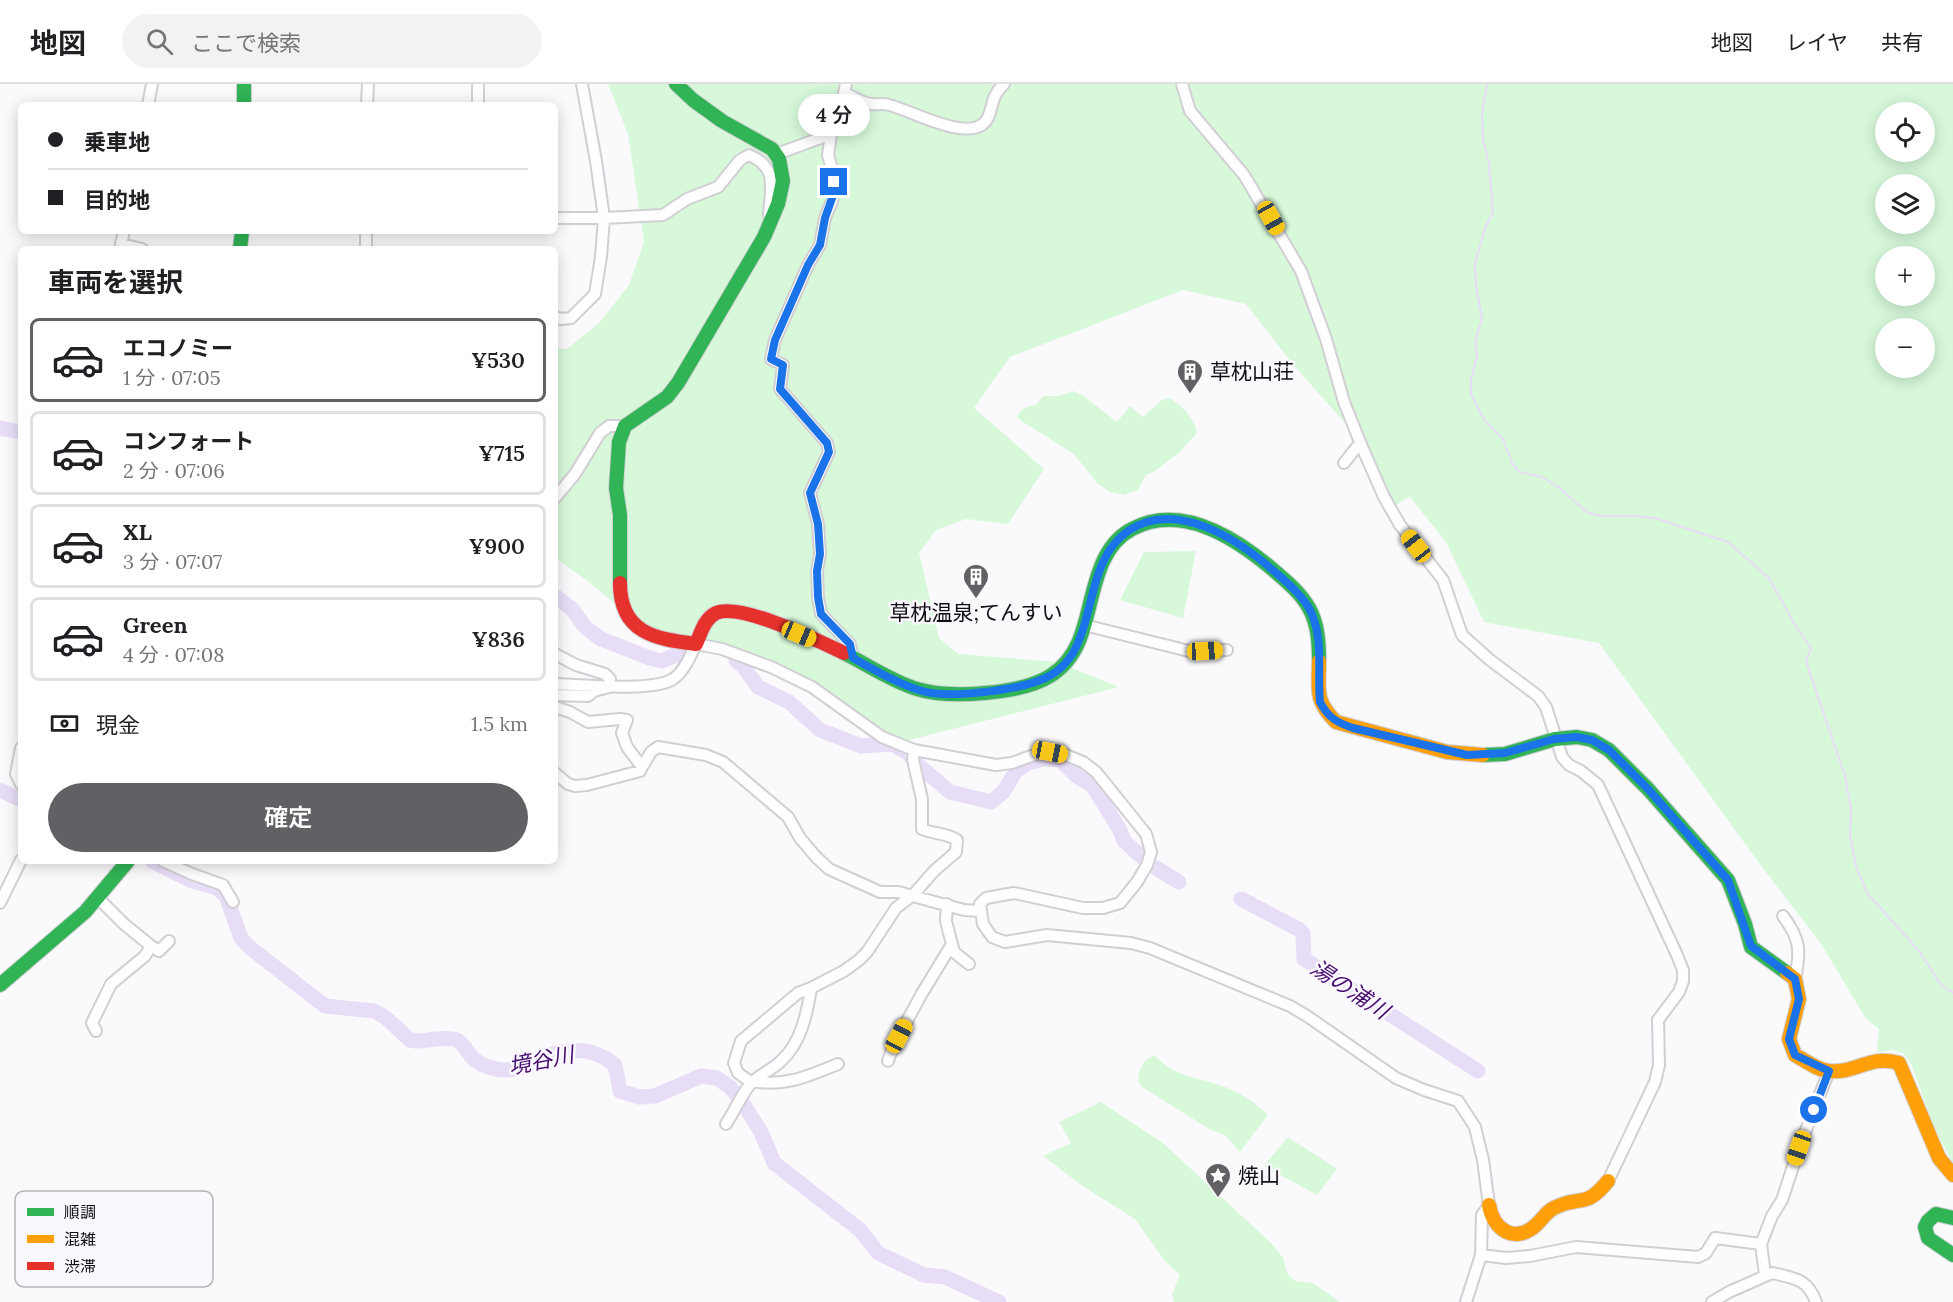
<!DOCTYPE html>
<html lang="ja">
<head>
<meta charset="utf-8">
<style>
  :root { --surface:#fff; --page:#f2f2f2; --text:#202124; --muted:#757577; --line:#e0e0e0; --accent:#626064 }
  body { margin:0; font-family:Lora,"Noto Sans JP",serif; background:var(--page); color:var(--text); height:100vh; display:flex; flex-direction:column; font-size:22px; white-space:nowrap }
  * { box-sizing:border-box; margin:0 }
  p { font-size:20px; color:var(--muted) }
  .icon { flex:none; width:33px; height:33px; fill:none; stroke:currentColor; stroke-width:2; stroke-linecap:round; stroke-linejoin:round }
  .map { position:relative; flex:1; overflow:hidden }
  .sheet { position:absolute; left:18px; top:162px; width:540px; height:618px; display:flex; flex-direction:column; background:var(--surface); border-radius:9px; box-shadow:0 3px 15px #0003 }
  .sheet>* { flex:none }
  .guide { position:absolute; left:18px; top:18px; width:540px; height:132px; border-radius:9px; box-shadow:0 3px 15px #0003; display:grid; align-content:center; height:132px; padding:0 30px; background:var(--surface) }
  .fabs { position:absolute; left:1875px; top:18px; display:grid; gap:12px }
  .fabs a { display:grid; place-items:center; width:60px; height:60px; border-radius:50%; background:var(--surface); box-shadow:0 3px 15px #0003; font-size:30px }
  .end { position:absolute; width:27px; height:27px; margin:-14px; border:8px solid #1a73e8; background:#fff; box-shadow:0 0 0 3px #fff }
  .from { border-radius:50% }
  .bubble { position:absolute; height:42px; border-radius:21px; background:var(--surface); box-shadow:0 3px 15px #0003; font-size:20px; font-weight:600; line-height:42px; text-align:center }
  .car { position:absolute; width:18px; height:36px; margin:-18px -9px; border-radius:8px; box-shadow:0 0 4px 2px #0007; background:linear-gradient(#f5c518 24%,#345 0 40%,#f5c518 0 76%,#345 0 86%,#f5c518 0) }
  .guide b { display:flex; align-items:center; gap:21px; height:57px; font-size:22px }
  .guide b+b { border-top:2px solid var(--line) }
  .guide i { width:15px; height:15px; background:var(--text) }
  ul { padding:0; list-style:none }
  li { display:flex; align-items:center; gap:18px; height:84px; margin:0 12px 9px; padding:0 18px; border:3px solid var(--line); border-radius:9px }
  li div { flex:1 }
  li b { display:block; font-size:22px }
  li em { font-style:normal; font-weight:600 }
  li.on { border-color:var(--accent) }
  li>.icon { width:54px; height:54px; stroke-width:1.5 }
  h2 { padding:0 30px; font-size:27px; line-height:72px }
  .pay { display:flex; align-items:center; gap:15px; height:66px; padding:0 30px; font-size:22px }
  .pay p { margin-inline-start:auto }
  .primary-button { display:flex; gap:12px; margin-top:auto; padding:12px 30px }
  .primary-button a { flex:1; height:69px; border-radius:36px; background:var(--accent); color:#fff; font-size:24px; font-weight:600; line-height:69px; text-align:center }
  header { display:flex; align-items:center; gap:36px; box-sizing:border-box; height:84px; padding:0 30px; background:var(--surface); border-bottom:2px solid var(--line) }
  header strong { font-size:28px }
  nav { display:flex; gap:33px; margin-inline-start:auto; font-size:21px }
  .search { width:420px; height:54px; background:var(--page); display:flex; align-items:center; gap:15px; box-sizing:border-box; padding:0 21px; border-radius:33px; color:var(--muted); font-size:22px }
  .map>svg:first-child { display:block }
  .green { fill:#d7f9da; fill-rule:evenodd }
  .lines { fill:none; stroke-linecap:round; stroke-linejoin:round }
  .stream { stroke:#e8ddf6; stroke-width:2 }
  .river { stroke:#e8ddf6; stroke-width:15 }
  .street-casing { stroke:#d1cfd3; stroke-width:14 }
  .fast-casing { stroke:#d1cfd3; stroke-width:16 }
  .slow-casing { stroke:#d1cfd3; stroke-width:16 }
  .jam-casing { stroke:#d1cfd3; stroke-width:16 }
  .street { stroke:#fefeff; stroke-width:10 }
  .fast { stroke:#30b455; stroke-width:14 }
  .slow { stroke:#ff9f0a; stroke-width:14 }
  .jam { stroke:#e5322d; stroke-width:14 }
  .route { stroke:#1a73e8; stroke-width:8 }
  .labels { text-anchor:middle; stroke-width:5; stroke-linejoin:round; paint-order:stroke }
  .poi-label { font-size:21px; fill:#100e12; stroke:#faf8fd; text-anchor:start }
  .water-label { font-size:22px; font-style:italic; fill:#470e72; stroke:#faf8fd }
  .key { fill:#faf8fd; stroke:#b4b2b6; stroke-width:1.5 }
  .key-label { font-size:16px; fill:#100e12 }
</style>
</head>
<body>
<header>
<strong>地図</strong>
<div class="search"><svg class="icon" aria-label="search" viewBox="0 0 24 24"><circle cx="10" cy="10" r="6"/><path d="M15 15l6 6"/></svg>ここで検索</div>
<nav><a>地図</a><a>レイヤ</a><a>共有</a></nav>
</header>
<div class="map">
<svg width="1953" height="1218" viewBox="0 0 1953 1218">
  <rect width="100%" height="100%" fill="#faf9fc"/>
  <path class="green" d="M608,0H1953V1080L1934,1043L1912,982L1903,969L1893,966L1877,968L1879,945L1866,935L1822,861L1762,783L1599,559L1484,538L1446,458L1410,413L1394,422L1377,389L1371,368L1296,284L1246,220L1183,206L1010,273L974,324L1044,385L1008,440L966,435L936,446L919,469L939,554L958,570L1057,578L1119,603L905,657L875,642L837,614L784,583L757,571L722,560L650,546L642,542L585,495L555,474V264L567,265L600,238L629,201L644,158L628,50ZM1886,28H1924V68H1886ZM1886,100H1924V140H1886ZM1886,172H1924V212H1886ZM1886,244H1924V284H1886Z
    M1074,307L1085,313L1117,338L1130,322L1143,333L1162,316L1169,314C1182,321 1194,334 1197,349L1180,368L1155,387L1146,391L1138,406L1124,411L1110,408L1097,399L1074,370L1023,338L1017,333C1021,325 1028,321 1036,321L1043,312H1058Z
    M1196,467L1183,534L1120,516L1144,468Z
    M1155,971C1173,994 1205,994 1230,1005C1244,1011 1257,1020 1268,1031L1240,1068L1225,1051L1211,1046L1142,1003L1138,997C1139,984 1142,977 1155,971Z
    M1101,1018L1163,1059L1272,1160L1283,1174L1287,1189L1295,1197L1313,1199L1340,1218H1174L1172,1210L1180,1191L1164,1176L1135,1135L1084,1103L1043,1072L1071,1059L1059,1038Z
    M1288,1053L1337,1085L1317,1111L1264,1082Z"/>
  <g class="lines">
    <path class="stream" d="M1487,0L1482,31L1483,55L1489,80L1493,128L1485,144L1475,180L1476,203L1482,234L1475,258L1477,273L1471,296V310L1483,334L1503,355L1512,379L1520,388L1542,393L1558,403L1588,429L1600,432H1633L1655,434L1728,458L1769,494L1794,539L1811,564L1806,577L1845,692L1851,725L1850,752L1856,782L1867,809L1919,867L1941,901L1953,909"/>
    <path class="river" d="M0,344L21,348
      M555,512L572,525L585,543L601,555L650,574L662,577L685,567
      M736,577L743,582L758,603L789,618L820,646L861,662L892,660L908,669L918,681L950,708L991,718L1004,707L1016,687L1028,679L1044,675L1060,676L1078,693L1092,701L1120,746L1124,757L1143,774
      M0,706L21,716
      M152,777L190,796L217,804L226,812L241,854L248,862L325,922L374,927L385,933L410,956L416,957C427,957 446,952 457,956C464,960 467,968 472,973C480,982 495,986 506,986C521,986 532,977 545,972C570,963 595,964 615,981L620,1007L639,1013L655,1012L701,992L717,994L731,1004L744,1021L761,1048L774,1079L860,1146L878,1169L924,1191L945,1193L999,1218
      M1156,784L1179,798
      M1241,815L1300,846L1303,850L1304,875L1478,987"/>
    <defs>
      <path id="street" d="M478,0V21
        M1182,0L1190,27L1244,91L1301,187L1326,255L1344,318L1362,363
        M845,9C853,13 862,19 871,20C877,21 883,19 889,21C910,26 963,56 983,40C994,32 988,14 1004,0
        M148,21L152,0
        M367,21L368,0
        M831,50L828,71L833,88L835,106L832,117L825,134L820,161L808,181L775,256L771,275L783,281L780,305L827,359L829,368L810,409L818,440L820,470L817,487L818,513L821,530L850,560L853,574
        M777,70L831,50L837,40L846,0
        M555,134H604L663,131L687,115L718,103L740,76L749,71C778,83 771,104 769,130L772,134
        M366,147V165
        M121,160L142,165
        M120,165L124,147
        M555,233L561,235L571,234L595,210L601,173L604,134L596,77L582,0
        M1344,379L1356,364L1362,363L1384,413L1400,441L1443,496L1462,551L1490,576L1538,612L1546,623L1562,673L1569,681L1581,687L1598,701L1677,871L1683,886V897L1679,908L1658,936L1659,981L1655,998L1608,1097
        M555,414L575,390L600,349L609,342H625
        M1084,541L1193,568L1227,566
        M555,570L576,581L605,590L610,595L609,603L594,607L588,612L555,611
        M555,600C580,601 654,608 673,595C684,588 691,571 696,560L722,565L771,583L812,603L882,653L914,666L996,681L1012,679L1031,672L1050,668L1066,671L1083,678L1096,688L1146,750L1151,768L1147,781L1137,798L1120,819L1103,824H1083L1014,809L986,814L980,820L983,840L992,853L1005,858L1047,851L1131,859L1150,864L1290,922L1307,932L1396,994L1424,1006L1458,1017L1475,1043L1483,1076L1489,1121L1482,1131L1481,1171L1466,1218
        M555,623L570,628L588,638L620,635L627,636L622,649L627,663L642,683L651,668L658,663L706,671L723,678L788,733L800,754L816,773L829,785L880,808H898L964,826L981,827
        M21,664L16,690L21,700
        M555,689L568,700L575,702L587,701L640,687L642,683
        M163,777L192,790L223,801L233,818
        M0,819L21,776
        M947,820L946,837L954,868L969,880
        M1783,832C1800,855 1801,866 1795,895
        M151,862L159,867L169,857
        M96,947L92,939L111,900L145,872L151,862L124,840L98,814
        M888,977L893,963L921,911L952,860
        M753,997C786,1003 808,992 838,980
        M752,999L738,989L734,979L741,957L798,909L811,904
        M726,1040C734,1028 740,1014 748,1003C757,991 771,987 781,977C801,959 807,930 811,904L844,887L859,876L867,868L896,824L913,811L934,787L956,768L957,756C947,749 933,750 922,745V715L913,676L914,666
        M1481,1171L1506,1174L1530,1172L1576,1163L1698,1173L1706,1169L1715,1154L1761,1160
        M1765,1191L1761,1160L1772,1132L1782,1116L1799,1064L1829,987
        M1712,1218L1729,1208L1772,1189C1794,1194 1808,1195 1816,1218"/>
      <path id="fast" d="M244,0V21
        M240,165L242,147
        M620,499V431L616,404L619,358L625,342L667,313L678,299L764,153L778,120L783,97L779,75L772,65L722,37L693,16L676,0
        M844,569C868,581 891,597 917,605C950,615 1021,610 1050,592C1063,584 1073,571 1079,557C1094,521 1093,465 1132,445C1181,419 1234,453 1271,484C1285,496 1300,508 1309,524C1318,540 1319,559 1319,577
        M1483,671L1505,670L1555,655L1577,653L1592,656L1609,666L1648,705L1728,796L1745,840L1751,863L1787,889
        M0,901L85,828L128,777
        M1953,1134L1936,1130L1928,1137L1925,1143L1928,1154L1953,1171"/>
      <path id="slow" d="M1319,577C1319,606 1314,616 1336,638L1447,668L1483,671
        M1787,889L1795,895L1799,915L1789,955L1795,971C1806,977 1817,986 1829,987C1856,990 1870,970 1899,979L1939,1074L1953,1091
        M1489,1121C1493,1145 1514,1161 1536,1141C1543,1135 1546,1127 1556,1123C1582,1111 1585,1125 1608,1097"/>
      <path id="jam" d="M620,499C620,549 655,555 696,560C701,549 704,535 716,529C740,518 819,557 844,569"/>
    </defs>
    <use href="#street" class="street-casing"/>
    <use href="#fast" class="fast-casing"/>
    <use href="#slow" class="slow-casing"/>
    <use href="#jam" class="jam-casing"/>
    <use href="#street" class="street"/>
    <use href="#fast" class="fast"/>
    <use href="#slow" class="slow"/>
    <use href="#jam" class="jam"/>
  </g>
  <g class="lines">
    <path class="route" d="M834,98L835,106L825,134L820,161L808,181L775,256L771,275L783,281L780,305L827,359L829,368L810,409L818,440L820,470L817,487L818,513L821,530L850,560L853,574C875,586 898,600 922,607C950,615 1026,606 1051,591C1060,586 1068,577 1073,569C1095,530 1089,474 1128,447C1176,414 1239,456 1275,488C1288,499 1304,513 1311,528C1324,557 1317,588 1320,618C1328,634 1338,639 1353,644L1467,671L1505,669L1554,655L1576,653L1592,656L1609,666L1648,705L1728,796L1751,862L1795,895L1799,915L1789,955L1795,971L1829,987L1814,1026"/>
  </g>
  <defs>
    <symbol id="building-pin" viewBox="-11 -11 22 30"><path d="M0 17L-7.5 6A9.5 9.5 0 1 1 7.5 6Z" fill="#626064" stroke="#faf8fd"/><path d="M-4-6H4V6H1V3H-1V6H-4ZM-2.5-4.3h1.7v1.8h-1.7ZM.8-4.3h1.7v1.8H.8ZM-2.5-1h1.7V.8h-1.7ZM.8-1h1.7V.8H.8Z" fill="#fff"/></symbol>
    <symbol id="sight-pin" viewBox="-11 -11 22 30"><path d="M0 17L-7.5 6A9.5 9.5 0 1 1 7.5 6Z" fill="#626064" stroke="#faf8fd"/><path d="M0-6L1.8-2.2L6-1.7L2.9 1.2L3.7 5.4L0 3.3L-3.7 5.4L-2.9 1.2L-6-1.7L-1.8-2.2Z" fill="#fff"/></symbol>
  </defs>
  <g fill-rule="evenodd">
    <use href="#building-pin" x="1175" y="273" width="30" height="40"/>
    <use href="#building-pin" x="961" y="478" width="30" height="40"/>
    <use href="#sight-pin" x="1203" y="1077" width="30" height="40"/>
  </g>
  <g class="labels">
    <g class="poi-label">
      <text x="1210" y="295">草枕山荘</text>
      <text x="976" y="536" text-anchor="middle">草枕温泉;てんすい</text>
      <text x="1238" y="1099">焼山</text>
    </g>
    <g class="water-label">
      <text transform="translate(1350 905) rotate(33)" y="8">湯の浦川</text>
      <text transform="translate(541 976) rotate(-11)" y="8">境谷川</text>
    </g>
  </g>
  <rect x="15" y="1107" width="198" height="96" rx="9" class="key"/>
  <rect x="27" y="1124" width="27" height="8" fill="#30b455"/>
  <rect x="27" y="1151" width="27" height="8" fill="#ff9f0a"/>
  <rect x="27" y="1178" width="27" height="8" fill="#e5322d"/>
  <g class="key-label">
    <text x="64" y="1134">順調</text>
    <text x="64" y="1161">混雑</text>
    <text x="64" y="1188">渋滞</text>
  </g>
</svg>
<div class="fabs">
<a><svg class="icon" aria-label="locate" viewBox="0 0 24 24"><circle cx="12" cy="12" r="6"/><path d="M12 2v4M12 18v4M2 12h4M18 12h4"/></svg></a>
<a><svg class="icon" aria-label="layers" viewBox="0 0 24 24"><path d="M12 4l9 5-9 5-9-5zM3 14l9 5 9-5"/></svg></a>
<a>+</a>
<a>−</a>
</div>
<i class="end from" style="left:1814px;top:1026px"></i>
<i class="end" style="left:834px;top:98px"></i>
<div class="bubble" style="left:798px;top:10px;width:72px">4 分</div>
<i class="car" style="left:1271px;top:134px;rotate:151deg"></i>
<i class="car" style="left:1416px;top:462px;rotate:322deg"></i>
<i class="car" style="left:799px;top:550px;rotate:113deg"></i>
<i class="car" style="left:1205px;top:567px;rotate:87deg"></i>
<i class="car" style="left:1050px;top:668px;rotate:101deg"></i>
<i class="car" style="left:899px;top:952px;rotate:28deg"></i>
<i class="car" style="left:1799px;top:1064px;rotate:199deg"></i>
<div class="guide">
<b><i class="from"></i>乗車地</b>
<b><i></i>目的地</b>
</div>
<section class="sheet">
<h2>車両を選択</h2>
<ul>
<li class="on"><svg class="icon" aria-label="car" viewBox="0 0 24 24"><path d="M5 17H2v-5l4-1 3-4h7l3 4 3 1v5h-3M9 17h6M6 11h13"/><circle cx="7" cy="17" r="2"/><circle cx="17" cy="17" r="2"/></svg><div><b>エコノミー</b><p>1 分 · 07:05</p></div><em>¥530</em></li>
<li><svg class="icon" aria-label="car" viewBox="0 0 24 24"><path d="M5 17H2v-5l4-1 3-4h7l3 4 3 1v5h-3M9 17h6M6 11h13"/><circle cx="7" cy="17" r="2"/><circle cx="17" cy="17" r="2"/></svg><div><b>コンフォート</b><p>2 分 · 07:06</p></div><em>¥715</em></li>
<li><svg class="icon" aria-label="car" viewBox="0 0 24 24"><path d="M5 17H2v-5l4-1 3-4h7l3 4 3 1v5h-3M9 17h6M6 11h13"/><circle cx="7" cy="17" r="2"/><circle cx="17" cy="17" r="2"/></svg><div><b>XL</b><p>3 分 · 07:07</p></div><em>¥900</em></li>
<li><svg class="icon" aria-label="car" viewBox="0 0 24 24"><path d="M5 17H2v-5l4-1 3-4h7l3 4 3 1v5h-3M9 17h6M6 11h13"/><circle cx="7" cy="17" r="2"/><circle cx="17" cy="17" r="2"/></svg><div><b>Green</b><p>4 分 · 07:08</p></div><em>¥836</em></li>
</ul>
<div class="pay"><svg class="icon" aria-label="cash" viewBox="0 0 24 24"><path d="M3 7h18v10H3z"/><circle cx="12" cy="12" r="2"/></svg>現金<p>1.5 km</p></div>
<div class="primary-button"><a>確定</a></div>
</section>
</div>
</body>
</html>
